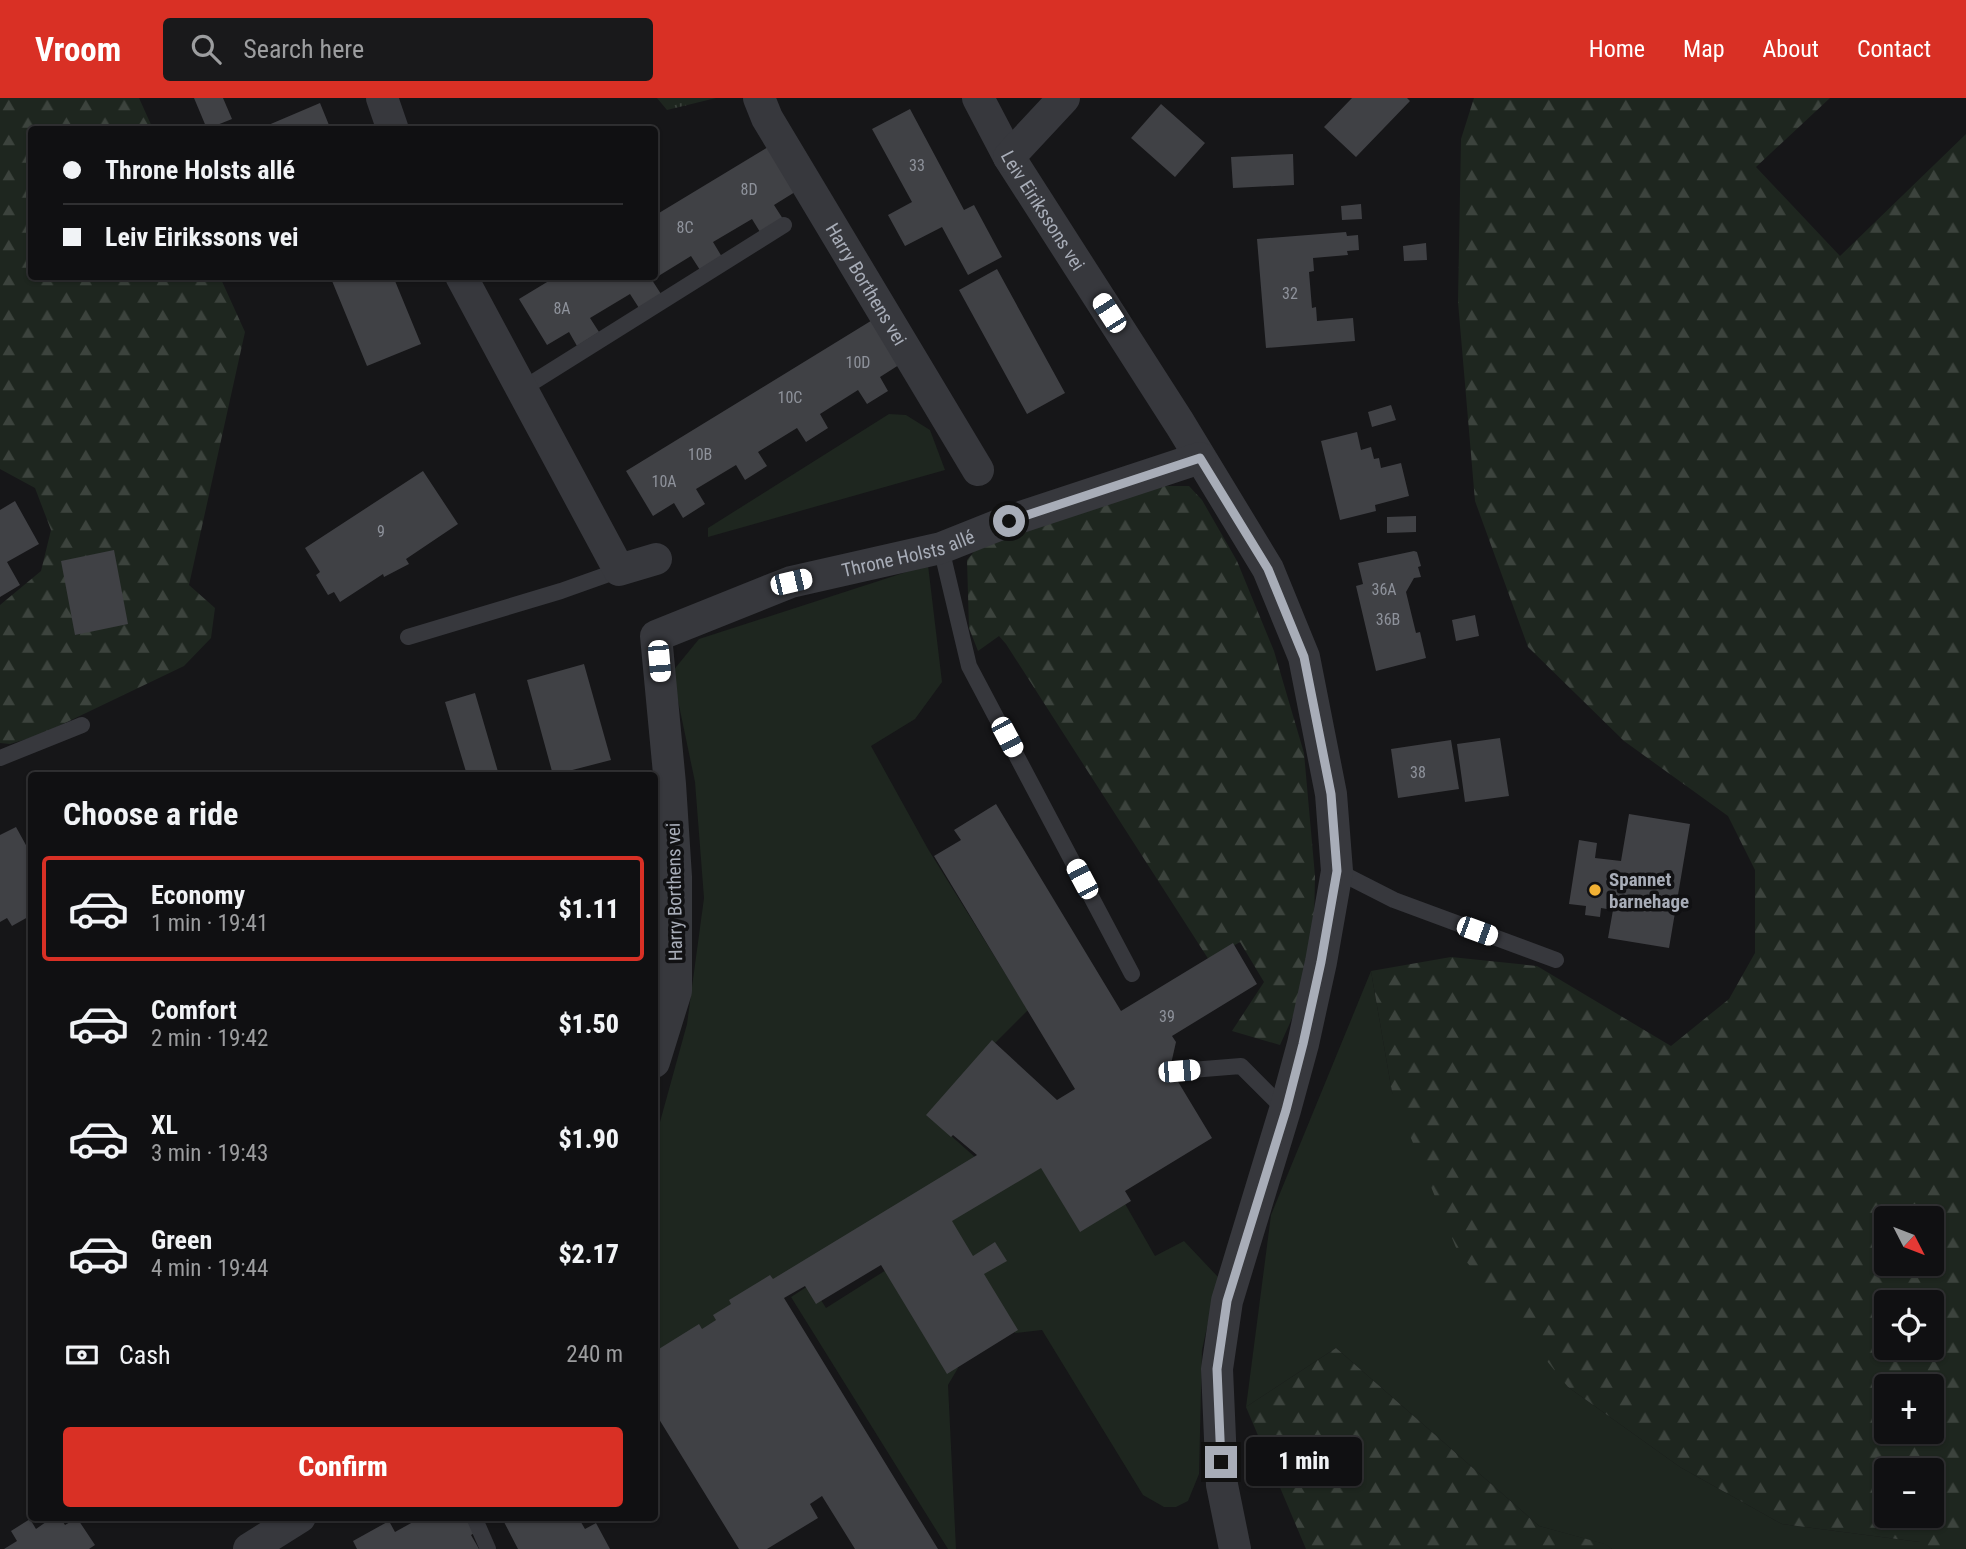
<!DOCTYPE html>
<html lang="en">
<head>
<meta charset="utf-8">
<style>
  :root { --surface:#101012; --page:#19191b; --text:#f1f3f6; --muted:#9c9d9f; --line:#303032; --accent:#d93025 }
  body { margin:0; font-family:"Roboto Condensed",sans-serif; background:var(--page); color:var(--text); height:100vh; display:flex; flex-direction:column; font-size:26px; white-space:nowrap }
  * { box-sizing:border-box; margin:0 }
  p { font-size:23px; color:var(--muted) }
  .icon { flex:none; width:38px; height:38px; fill:none; stroke:currentColor; stroke-width:2; stroke-linecap:round; stroke-linejoin:round }
  .map { position:relative; flex:1; overflow:hidden }
  .sheet { position:absolute; left:28px; top:674px; width:630px; height:749px; display:flex; flex-direction:column; background:var(--surface); border-radius:7px; box-shadow:0 2px 5px #0004,0 0 0 2px var(--line) }
  .sheet>* { flex:none }
  .top-card { position:absolute; left:28px; top:28px; width:630px; height:154px; border-radius:7px; box-shadow:0 2px 5px #0004,0 0 0 2px var(--line); display:grid; align-content:center; height:154px; padding:0 35px; background:var(--surface) }
  .needle { width:46px; rotate:132deg }
  .buttons { position:absolute; left:1874px; top:1108px; display:grid; gap:14px }
  .buttons a { display:grid; place-items:center; width:70px; height:70px; border-radius:7px; background:var(--surface); box-shadow:0 2px 5px #0004,0 0 0 2px var(--line); font-size:35px }
  .end { position:absolute; width:32px; height:32px; margin:-16px; border:9px solid #a8adb8; background:#111; box-shadow:0 0 0 4px #111 }
  .from { border-radius:50% }
  .bubble { position:absolute; height:49px; border-radius:7px; background:var(--surface); box-shadow:0 2px 5px #0004,0 0 0 2px var(--line); font-size:23px; font-weight:800; line-height:49px; text-align:center }
  .car { position:absolute; width:21px; height:42px; margin:-21px -10px; border-radius:9px; box-shadow:0 0 5px 2px #0007; background:linear-gradient(#fff 24%,#345 0 40%,#fff 0 76%,#345 0 86%,#fff 0) }
  .top-card b { display:flex; align-items:center; gap:24px; height:66px; font-size:26px }
  .top-card b+b { border-top:2px solid var(--line) }
  .top-card i { width:18px; height:18px; background:var(--text) }
  ul { padding:0; list-style:none }
  li { display:flex; align-items:center; gap:21px; height:105px; margin:0 14px 10px; padding:0 21px; border:4px solid transparent; border-radius:7px }
  li div { flex:1 }
  li b { display:block; font-size:26px }
  li em { font-style:normal; font-weight:800 }
  li.on { border-color:var(--accent) }
  li>.icon { width:63px; height:63px; stroke-width:1.5 }
  h2 { padding:0 35px; font-size:32px; line-height:84px }
  .pay { display:flex; align-items:center; gap:18px; height:77px; padding:0 35px; font-size:26px }
  .pay p { margin-inline-start:auto }
  .primary-button { display:flex; gap:14px; margin-top:auto; padding:14px 35px }
  .primary-button a { flex:1; height:80px; border-radius:7px; background:var(--accent); color:#fff; font-size:28px; font-weight:800; line-height:80px; text-align:center }
  header { display:flex; align-items:center; gap:42px; box-sizing:border-box; height:98px; padding:0 35px; background:var(--accent); color:#fff }
  header strong { font-size:33px }
  nav { display:flex; gap:38px; margin-inline-start:auto; font-size:24px }
  .search { width:490px; height:63px; background:var(--page); display:flex; align-items:center; gap:18px; box-sizing:border-box; padding:0 24px; border-radius:7px; color:var(--muted); font-size:26px }
  .map>svg:first-child { display:block }
  .green { fill:#1e261f }
  .forest { fill:url(#forest-firs); fill-rule:evenodd }
  .park { fill:url(#park-tufts) }
  .building { fill:#404145 }
  .lines { fill:none; stroke-linecap:round; stroke-linejoin:round }
  .service { stroke:#37383d; stroke-width:16 }
  .minor { stroke:#37383d; stroke-width:32 }
  .route { stroke:#a8adb8; stroke-width:9 }
  .poi-dot { fill:#f2b134; stroke:#111113; stroke-width:2.5 }
  .labels { text-anchor:middle; stroke-width:7; stroke-linejoin:round; paint-order:stroke }
  .number-label { font-size:16px; fill:#8e929b }
  .street-label { font-size:19px; fill:#a8adb8; stroke:#111113 }
  .poi-label { font-size:19px; font-weight:bold; fill:#a8adb8; stroke:#111113; text-anchor:start }
</style>
</head>
<body>
<header>
<strong>Vroom</strong>
<div class="search"><svg class="icon" aria-label="search" viewBox="0 0 24 24"><circle cx="10" cy="10" r="6"/><path d="M15 15l6 6"/></svg>Search here</div>
<nav><a>Home</a><a>Map</a><a>About</a><a>Contact</a></nav>
</header>
<div class="map">
<svg width="1966" height="1451" viewBox="0 0 1966 1451">
  <defs>
    <pattern id="forest-firs" width="22" height="20" patternUnits="userSpaceOnUse" patternTransform="scale(1.75)"><rect width="22" height="20" fill="#1e261f"/><path d="M5 1l3.5 6h-7zM16 11l3.5 6h-7z" fill="#3c433d"/></pattern>
    <pattern id="park-tufts" width="24" height="20" patternUnits="userSpaceOnUse" patternTransform="scale(1.75)"><rect width="24" height="20" fill="#1e261f"/><path d="M3 7l-1-3M5 7V3M7 7l1-3M15 17l-1-3M17 17v-4M19 17l1-3" fill="none" stroke="#3c433d"/></pattern>
  </defs>
  <rect width="100%" height="100%" fill="#161618"/>
  <path class="green" d="M889,316L906,317L930,332L945,372L708,439V430Z
    M928,467L942,584L915,621L871,648L928,751L1028,912L996,944L930,1019L976,1060L655,1261V1042L687,926L704,800L695,684L672,574L699,541Z
    M1371,873L1392,994L1568,1289L1680,1369L1782,1426L1920,1444V1451H1612L1604,1446L1539,1428L1336,1250L1246,1309L1271,1117Z
    M1048,1061L1120,1097L1155,1158L1184,1143L1218,1179L1202,1252L1199,1376L1188,1403L1176,1409H1164L1143,1397L1042,1232L1015,1235L946,1125Z
    M894,1167L958,1270L948,1287L956,1451H948L791,1199L811,1186L826,1210Z"/>
  <path class="forest" d="M0,0H139L153,31L32,32V178L220,179L245,234L189,487L215,510L211,540L184,568L40,637L10,646L0,645V507L41,473L51,432L35,390L0,371Z
    M1474,0H1830L1756,69L1840,158L1966,36V1451H1920V1444L1782,1426L1680,1369L1568,1289L1457,1152L1392,994L1371,873L1451,859L1537,868L1671,948L1729,901L1755,855V772L1728,718L1624,643L1528,549L1475,403L1458,204L1461,41ZM1886,1120H1932V1166H1886ZM1886,1204H1932V1250H1886ZM1886,1288H1932V1334H1886ZM1886,1372H1932V1418H1886Z
    M1158,388H1189L1202,402L1237,463L1274,553L1304,655L1315,778L1313,874L1280,947L1232,933L1264,884L1240,844L1209,862L1006,546L999,538L978,553L969,530L967,462L983,443Z
    M1336,1250L1539,1428L1605,1446L1612,1451H1306L1246,1309Z"/>
  <path class="park" d="M657,0H716L667,12Z"/>
  <path class="building" d="M194,0H223L232,21L207,31Z
    M1352,0H1407L1410,3L1356,59L1324,29Z
    M320,5L331,32H268L266,28Z
    M1161,6L1205,45L1175,79L1131,40Z
    M910,11L964,112L974,107L1002,159L968,177L942,129L905,148L888,117L912,104L872,31Z
    M768,49L795,94L774,107L783,121L760,134L752,121L713,144L722,159L700,172L691,158L652,182L661,196L639,210L630,196L590,220L599,234L577,248L569,234L547,247L519,201L557,178H654V118Z
    M1293,56L1294,87L1233,90L1231,59Z
    M1361,106L1362,121L1342,122L1341,108Z
    M1346,134L1347,138L1358,137L1359,152L1347,153L1348,157L1313,160L1314,173L1309,174L1312,210L1316,209L1317,223L1353,220L1355,243L1266,250L1257,141Z
    M1426,145L1427,162L1404,163L1403,148Z
    M997,171L1065,295L1027,316L959,192Z
    M330,178H393L421,246L367,268Z
    M874,221L902,265L880,279L888,293L867,306L858,292L820,316L828,330L806,344L797,330L758,354L767,368L745,382L736,367L696,391L705,406L683,420L674,405L653,418L626,373Z
    M1391,307L1396,322L1372,329L1368,314Z
    M1357,334L1361,352L1371,349L1374,361L1379,360L1381,370L1401,365L1409,398L1375,407L1376,413L1340,422L1321,343Z
    M423,373L458,426L406,461L409,466L384,479L383,476L340,504L334,494L328,497L316,477L320,474L305,450Z
    M15,403L39,446L7,464L20,487L0,499V412Z
    M1416,418V434L1387,435V419Z
    M114,452L128,526L75,537L61,463Z
    M1414,453L1417,454L1421,468L1418,469L1421,479L1414,480L1406,494L1416,535L1420,534L1426,560L1376,573L1356,488L1363,486L1358,465Z
    M1475,517L1479,538L1456,543L1452,522Z
    M584,566L611,662L553,677L527,582Z
    M475,595L499,677H467L445,604Z
    M1500,640L1509,698L1465,704L1457,646Z
    M1451,642L1459,691L1398,700L1391,651Z
    M996,706L1121,913L1233,845L1257,886L1172,938L1176,944L1171,966L1168,967L1212,1040L1125,1093L1131,1103L1080,1134L1041,1070L952,1123L973,1158L995,1144L1007,1163L984,1176L1018,1232L947,1276L881,1167L816,1206L805,1188L784,1200L938,1451H855L822,1398L810,1406L818,1420L767,1451H739L654,1313V1254L699,1226L702,1231L716,1222L713,1217L731,1206L729,1202L770,1177L773,1181L977,1057L953,1037L951,1039L926,1017L992,942L1057,1002L1075,991L934,758L961,742L954,732Z
    M1629,716L1690,726L1669,850L1608,840L1613,812L1601,810L1600,819L1585,817L1586,808L1569,806L1579,742L1597,745L1595,760L1621,763Z
    M16,729L32,758V826L28,819L12,828L7,820L0,824V737Z
    M53,1419H60L65,1427L77,1420L95,1447L89,1451H4L17,1443L11,1433L30,1421L36,1431Z
    M422,1419H461L463,1422L468,1419L476,1434L471,1437L479,1451H357L353,1443L389,1423L395,1434Z
    M503,1419H578L585,1431L596,1425L610,1451H518L504,1424L505,1423Z"/>
  <g class="lines">
    <path class="service" d="M535,283L784,127
      M941,450L969,568L1132,876
      M408,539L561,493L620,472
      M0,660L82,627
      M1337,773L1394,802L1556,862
      M1179,973L1241,968L1285,1012
      M474,1419L488,1451"/>
    <g class="minor">
      <path d="M382,0L393,32"/>
      <path id="s1" d="M759,0L767,20L978,372"/>
      <path id="s2" d="M978,0L1009,59L1180,326L1268,471L1304,559L1331,696L1337,773L1321,864L1303,946L1285,1012L1227,1203L1217,1271L1222,1387L1235,1451"/>
      <path d="M1009,59L1064,0"/>
      <path d="M461,178L619,472L656,461"/>
      <path id="s3" d="M654,964L676,893V779L670,686L656,538L791,484L941,450L1009,423L1200,360"/>
      <path d="M249,1451L300,1419"/>
    </g>
  </g>
  <g class="lines">
    <path class="route" d="M1009,423L1200,360L1268,471L1304,559L1331,696L1337,773L1321,864L1303,946L1286,1012L1227,1203L1217,1271L1221,1364"/>
  </g>
  <circle class="poi-dot" cx="1595" cy="792" r="7"/>
  <g class="labels">
    <g class="number-label">
      <text x="917" y="73">33</text>
      <text x="749" y="97">8D</text>
      <text x="685" y="135">8C</text>
      <text x="1290" y="201">32</text>
      <text x="562" y="216">8A</text>
      <text x="858" y="270">10D</text>
      <text x="790" y="305">10C</text>
      <text x="700" y="362">10B</text>
      <text x="664" y="389">10A</text>
      <text x="381" y="439">9</text>
      <text x="1384" y="497">36A</text>
      <text x="1388" y="527">36B</text>
      <text x="1418" y="680">38</text>
      <text x="1167" y="924">39</text>
    </g>
    <g class="street-label">
      <text dy="7" stroke="none"><textPath href="#s2" startOffset="130">Leiv Eirikssons vei</textPath></text>
      <text dy="7" stroke="none"><textPath href="#s1" startOffset="215">Harry Borthens vei</textPath></text>
      <text dy="7" stroke="none"><textPath href="#s3" startOffset="696">Throne Holsts allé</textPath></text>
      <text transform="translate(674 794) rotate(-91)" y="7">Harry Borthens vei</text>
    </g>
    <g class="poi-label">
      <text x="1609" y="788">Spannet<tspan x="1609" dy="22">barnehage</tspan></text>
    </g>
  </g>
</svg>
<div class="buttons">
<a><svg class="needle" viewBox="-14 -14 28 28"><path d="M0-13l5 13h-10z" fill="#e53935"/><path d="M0 13l5-13h-10z" fill="#9c9d9f"/></svg></a>
<a><svg class="icon" aria-label="locate" viewBox="0 0 24 24"><circle cx="12" cy="12" r="6"/><path d="M12 2v4M12 18v4M2 12h4M18 12h4"/></svg></a>
<a>+</a>
<a>−</a>
</div>
<i class="end from" style="left:1009px;top:423px"></i>
<i class="end" style="left:1221px;top:1364px"></i>
<div class="bubble" style="left:1246px;top:1339px;width:116px">1 min</div>
<i class="car" style="left:1109px;top:215px;rotate:327deg"></i>
<i class="car" style="left:791px;top:484px;rotate:77deg"></i>
<i class="car" style="left:659px;top:563px;rotate:175deg"></i>
<i class="car" style="left:1007px;top:639px;rotate:152deg"></i>
<i class="car" style="left:1082px;top:781px;rotate:332deg"></i>
<i class="car" style="left:1477px;top:833px;rotate:110deg"></i>
<i class="car" style="left:1179px;top:973px;rotate:85deg"></i>
<div class="top-card">
<b><i class="from"></i>Throne Holsts allé</b>
<b><i></i>Leiv Eirikssons vei</b>
</div>
<section class="sheet">
<h2>Choose a ride</h2>
<ul>
<li class="on"><svg class="icon" aria-label="car" viewBox="0 0 24 24"><path d="M5 17H2v-5l4-1 3-4h7l3 4 3 1v5h-3M9 17h6M6 11h13"/><circle cx="7" cy="17" r="2"/><circle cx="17" cy="17" r="2"/></svg><div><b>Economy</b><p>1 min · 19:41</p></div><em>$1.11</em></li>
<li><svg class="icon" aria-label="car" viewBox="0 0 24 24"><path d="M5 17H2v-5l4-1 3-4h7l3 4 3 1v5h-3M9 17h6M6 11h13"/><circle cx="7" cy="17" r="2"/><circle cx="17" cy="17" r="2"/></svg><div><b>Comfort</b><p>2 min · 19:42</p></div><em>$1.50</em></li>
<li><svg class="icon" aria-label="car" viewBox="0 0 24 24"><path d="M5 17H2v-5l4-1 3-4h7l3 4 3 1v5h-3M9 17h6M6 11h13"/><circle cx="7" cy="17" r="2"/><circle cx="17" cy="17" r="2"/></svg><div><b>XL</b><p>3 min · 19:43</p></div><em>$1.90</em></li>
<li><svg class="icon" aria-label="car" viewBox="0 0 24 24"><path d="M5 17H2v-5l4-1 3-4h7l3 4 3 1v5h-3M9 17h6M6 11h13"/><circle cx="7" cy="17" r="2"/><circle cx="17" cy="17" r="2"/></svg><div><b>Green</b><p>4 min · 19:44</p></div><em>$2.17</em></li>
</ul>
<div class="pay"><svg class="icon" aria-label="cash" viewBox="0 0 24 24"><path d="M3 7h18v10H3z"/><circle cx="12" cy="12" r="2"/></svg>Cash<p>240 m</p></div>
<div class="primary-button"><a>Confirm</a></div>
</section>
</div>
</body>
</html>
